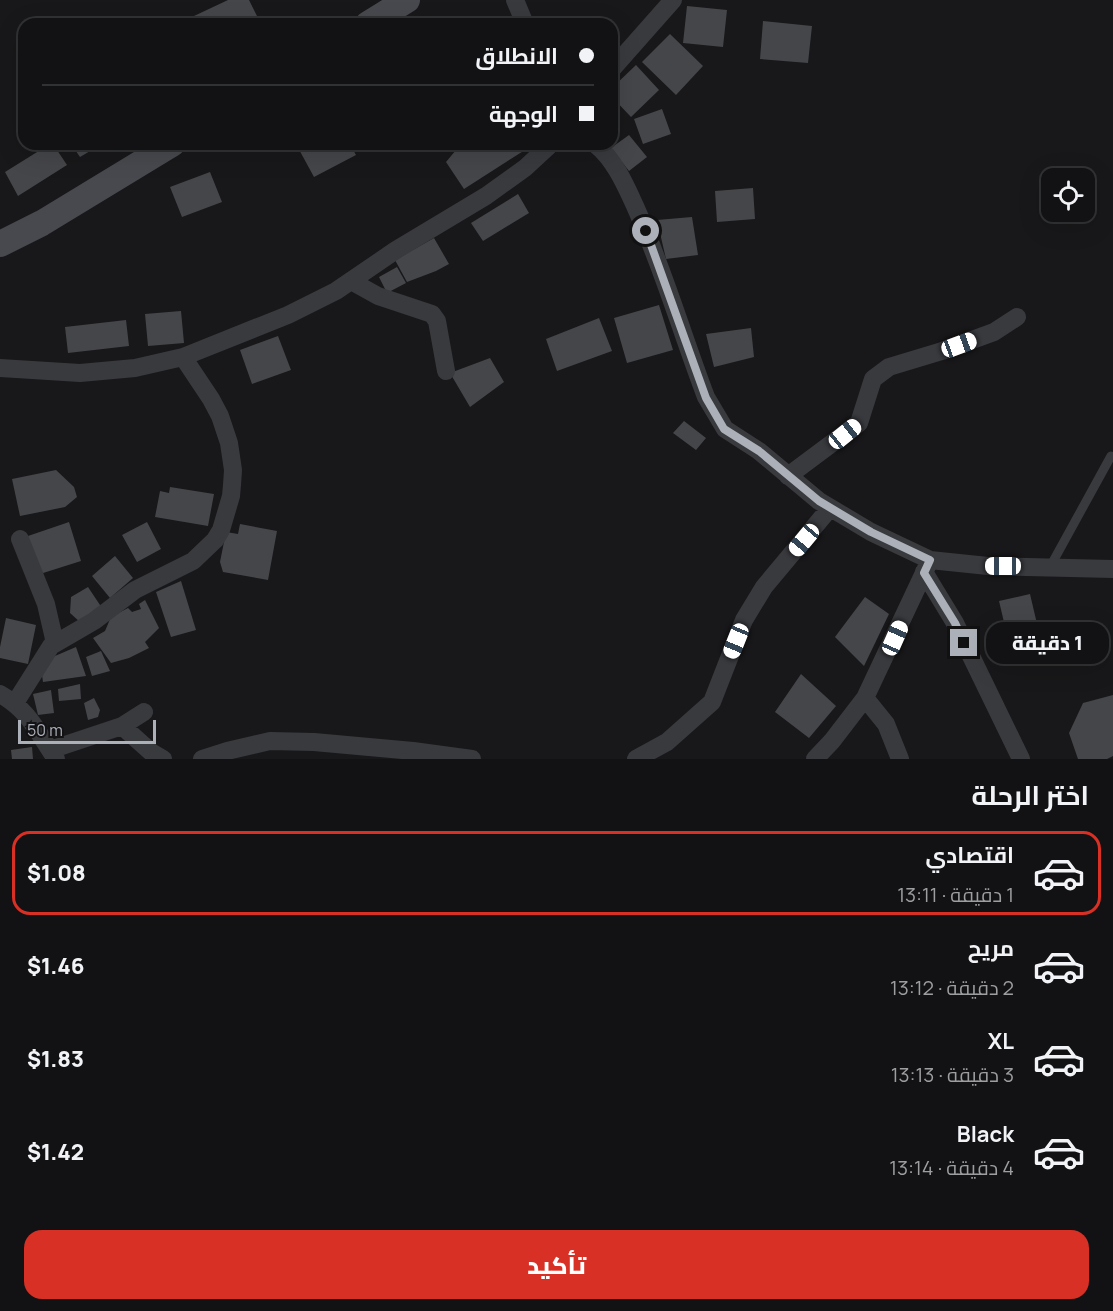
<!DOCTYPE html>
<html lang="ar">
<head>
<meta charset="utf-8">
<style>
  :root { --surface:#121214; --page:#1b1b1d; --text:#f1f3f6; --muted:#9c9ea0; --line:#313234; --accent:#d93025 }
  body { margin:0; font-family:Manrope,Cairo,sans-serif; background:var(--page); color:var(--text); direction:rtl; height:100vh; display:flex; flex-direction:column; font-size:22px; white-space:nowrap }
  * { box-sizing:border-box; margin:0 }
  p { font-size:20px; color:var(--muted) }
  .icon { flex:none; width:33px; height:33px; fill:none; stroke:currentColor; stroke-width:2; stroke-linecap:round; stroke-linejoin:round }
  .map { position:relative; height:759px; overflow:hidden; direction:ltr }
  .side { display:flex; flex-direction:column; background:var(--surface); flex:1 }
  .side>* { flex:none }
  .banner { position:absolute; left:18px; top:18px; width:600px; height:132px; border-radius:18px; box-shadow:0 6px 24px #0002,0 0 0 2px var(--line); direction:rtl; display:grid; align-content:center; height:132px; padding:0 24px; background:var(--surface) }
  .buttons { position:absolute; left:1041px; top:168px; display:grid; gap:12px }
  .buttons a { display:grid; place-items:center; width:54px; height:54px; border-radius:12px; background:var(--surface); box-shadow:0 6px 24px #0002,0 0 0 2px var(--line); font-size:30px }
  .scale { position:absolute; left:18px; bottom:15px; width:138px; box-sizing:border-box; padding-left:6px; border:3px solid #abb0b9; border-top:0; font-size:16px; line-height:21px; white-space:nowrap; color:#abb0b9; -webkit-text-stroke:4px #131315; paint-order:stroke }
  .end { position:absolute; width:27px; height:27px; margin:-14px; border:8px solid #abb0b9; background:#111; box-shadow:0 0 0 3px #111 }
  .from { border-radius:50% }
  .bubble { position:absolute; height:42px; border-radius:18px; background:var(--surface); box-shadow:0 6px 24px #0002,0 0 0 2px var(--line); font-size:20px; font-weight:800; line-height:42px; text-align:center; direction:rtl }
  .car { position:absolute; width:18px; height:36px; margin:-18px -9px; border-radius:8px; box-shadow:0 0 4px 2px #0007; background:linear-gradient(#fff 24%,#345 0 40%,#fff 0 76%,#345 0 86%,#fff 0) }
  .banner b { display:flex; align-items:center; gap:21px; height:57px; font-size:22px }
  .banner b+b { border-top:2px solid var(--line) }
  .banner i { width:15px; height:15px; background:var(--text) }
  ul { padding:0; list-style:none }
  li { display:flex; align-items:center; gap:18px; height:84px; margin:0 12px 9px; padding:0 12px; border:3px solid transparent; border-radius:18px }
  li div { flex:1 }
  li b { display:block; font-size:22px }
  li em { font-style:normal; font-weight:800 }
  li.current { border-color:var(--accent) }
  li>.icon { width:54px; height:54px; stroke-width:1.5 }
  h2 { padding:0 24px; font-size:27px; line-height:72px }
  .primary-button { display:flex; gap:12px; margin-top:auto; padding:12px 24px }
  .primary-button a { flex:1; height:69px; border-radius:18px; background:var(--accent); color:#fff; font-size:24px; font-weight:800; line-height:69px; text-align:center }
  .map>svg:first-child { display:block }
  .building { fill:#45464a }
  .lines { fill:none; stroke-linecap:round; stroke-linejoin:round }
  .service { stroke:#393a3e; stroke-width:9 }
  .minor { stroke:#393a3e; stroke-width:18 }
  .secondary { stroke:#47494e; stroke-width:26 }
  .route { stroke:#abb0b9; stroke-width:8 }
</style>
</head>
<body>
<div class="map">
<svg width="1113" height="759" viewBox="0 0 1113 759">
  <rect width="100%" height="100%" fill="#18181a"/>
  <path class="building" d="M228,0H249L261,24H198L194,16Z
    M687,6L727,10L723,47L683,43Z
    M763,21L812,26L808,63L760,59Z
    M670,34L703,66L676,95L642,62Z
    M636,65L659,90L631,117L612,97V88Z
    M662,109L671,134L643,144L634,119Z
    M629,135L647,157L629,171L611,148Z
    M50,144H53L67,165L18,196L5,172Z
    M71,144H102L80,157Z
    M296,144H350L356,155L314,177Z
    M354,144H374L359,152Z
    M461,144H521L525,150L464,189L446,162Z
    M210,172L222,202L182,217L170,187Z
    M753,188L755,219L717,222L715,191Z
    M518,194L529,213L483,241L471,223Z
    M692,217L698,255L666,259L657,220Z
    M434,238L449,264L436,271L407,282L395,260Z
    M397,267L406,283L387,293L379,277Z
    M659,305L673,350L627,363L614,318Z
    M181,311L184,343L148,346L145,314Z
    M599,318L612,351L557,371L546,339Z
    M126,320L129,346L68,353L65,327Z
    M751,328L754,357L714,367L706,334Z
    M278,336L291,370L252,384L240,350Z
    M490,358L504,382L470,407L450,373Z
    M684,421L706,438L696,450L673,433Z
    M56,470L74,487L77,497L65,507L20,516L12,479Z
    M170,487L214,494L208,526L155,517L160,491L169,493Z
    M69,522L81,561L40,574L28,536Z
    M147,522L161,549L137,562L122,535Z
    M240,524L277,531L268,580L223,572L220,562L226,532L238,534Z
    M115,556L133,578L110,598L92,576Z
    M181,581L196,630L171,637L156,592Z
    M88,587L102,608L80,622L70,613L71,597Z
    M1030,594L1038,628L1007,635L999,601Z
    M865,597L889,614L864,666L835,637Z
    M145,600L159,628L145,642L149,648L129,658L111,663L93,638L105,631L111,617L128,608L132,612L141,609L139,604Z
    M6,618L36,625L28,664L0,658V647Z
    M1097,637L1106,641L1107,650L1100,655L1090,653L1089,643Z
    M1086,644L1087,652L1072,655L1071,646Z
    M76,647L86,676L43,682L42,675L48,659Z
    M101,651L110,671L92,676L86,657Z
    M801,674L836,706L809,738L775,712Z
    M80,684L81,699L59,701L58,689Z
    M51,690L54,713L38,715L33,694Z
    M1113,695V756L1107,759H1078L1069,733L1083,703Z
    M94,698L100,710L98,717L88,720L84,703Z
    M32,747L33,759H12L11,750Z"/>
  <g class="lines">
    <path class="service" d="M1050,567L1111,456"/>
    <path class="minor" d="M515,0L525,24
      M612,69L673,0
      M595,144C614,159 625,184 635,206C663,268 682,334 706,397L725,429L759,451L819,501L871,532L930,560L988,566L1113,569
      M351,281L378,296L432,314L437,321L446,371
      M0,368L80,373L135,368L183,357L288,315L336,291L396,250L486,196L525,168L551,144
      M788,476L859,423L873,379L889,367L942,351L994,332L1017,317
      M20,539L46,604L55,643
      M924,572L955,623L1021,759
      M0,694C30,711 37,732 56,759
      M865,698L886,724L900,759
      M15,703L51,646L94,621L135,590L193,561L215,540L221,530L231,496L232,485L233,470L229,443L220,416L211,399L183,357
      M122,726L151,752L163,759
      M50,750L122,726L144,712
      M202,759L227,751L270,741L314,742L413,751L472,759
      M636,759L667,742L712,702L744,620L764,587L830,508
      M815,759L832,741L865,698L930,560"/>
    <path class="secondary" d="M368,24L407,0
      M0,244L42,223L172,144"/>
  </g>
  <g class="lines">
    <path class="route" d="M646,231L706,398L724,429L759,451L819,501L871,532L930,560L924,573L955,623L964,643"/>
  </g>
</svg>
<div class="buttons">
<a><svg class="icon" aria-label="locate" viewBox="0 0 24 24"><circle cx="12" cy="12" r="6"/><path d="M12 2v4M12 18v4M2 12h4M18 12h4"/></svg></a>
</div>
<div class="scale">50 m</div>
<i class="end from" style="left:646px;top:231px"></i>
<i class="end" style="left:964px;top:643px"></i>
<div class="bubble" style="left:986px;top:622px;width:123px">1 دقيقة</div>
<i class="car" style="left:959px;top:345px;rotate:70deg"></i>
<i class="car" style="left:845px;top:434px;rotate:51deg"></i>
<i class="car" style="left:804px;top:540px;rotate:220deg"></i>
<i class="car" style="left:1003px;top:566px;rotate:270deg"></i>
<i class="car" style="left:895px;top:638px;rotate:24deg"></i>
<i class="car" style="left:736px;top:641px;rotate:202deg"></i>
<div class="banner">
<b><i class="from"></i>الانطلاق</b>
<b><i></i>الوجهة</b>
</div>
</div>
<section class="side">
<h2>اختر الرحلة</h2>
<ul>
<li class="current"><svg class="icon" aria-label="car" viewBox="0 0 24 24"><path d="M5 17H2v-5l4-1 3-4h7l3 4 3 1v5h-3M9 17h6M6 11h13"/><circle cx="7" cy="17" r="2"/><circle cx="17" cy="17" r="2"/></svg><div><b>اقتصادي</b><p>1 دقيقة · 13:11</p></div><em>$1.08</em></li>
<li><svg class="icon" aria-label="car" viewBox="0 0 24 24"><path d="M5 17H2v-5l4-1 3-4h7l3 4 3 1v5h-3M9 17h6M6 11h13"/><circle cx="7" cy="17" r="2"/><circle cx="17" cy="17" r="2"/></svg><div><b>مريح</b><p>2 دقيقة · 13:12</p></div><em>$1.46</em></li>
<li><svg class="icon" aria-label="car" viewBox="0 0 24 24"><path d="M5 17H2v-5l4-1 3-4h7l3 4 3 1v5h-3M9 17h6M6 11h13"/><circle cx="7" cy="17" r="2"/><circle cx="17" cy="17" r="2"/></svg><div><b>XL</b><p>3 دقيقة · 13:13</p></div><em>$1.83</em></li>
<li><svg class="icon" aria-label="car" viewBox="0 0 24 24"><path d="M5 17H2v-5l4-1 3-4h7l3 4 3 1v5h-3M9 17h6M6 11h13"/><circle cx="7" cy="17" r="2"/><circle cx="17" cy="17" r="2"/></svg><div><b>Black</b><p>4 دقيقة · 13:14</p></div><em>$1.42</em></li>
</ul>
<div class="primary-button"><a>تأكيد</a></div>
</section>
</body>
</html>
